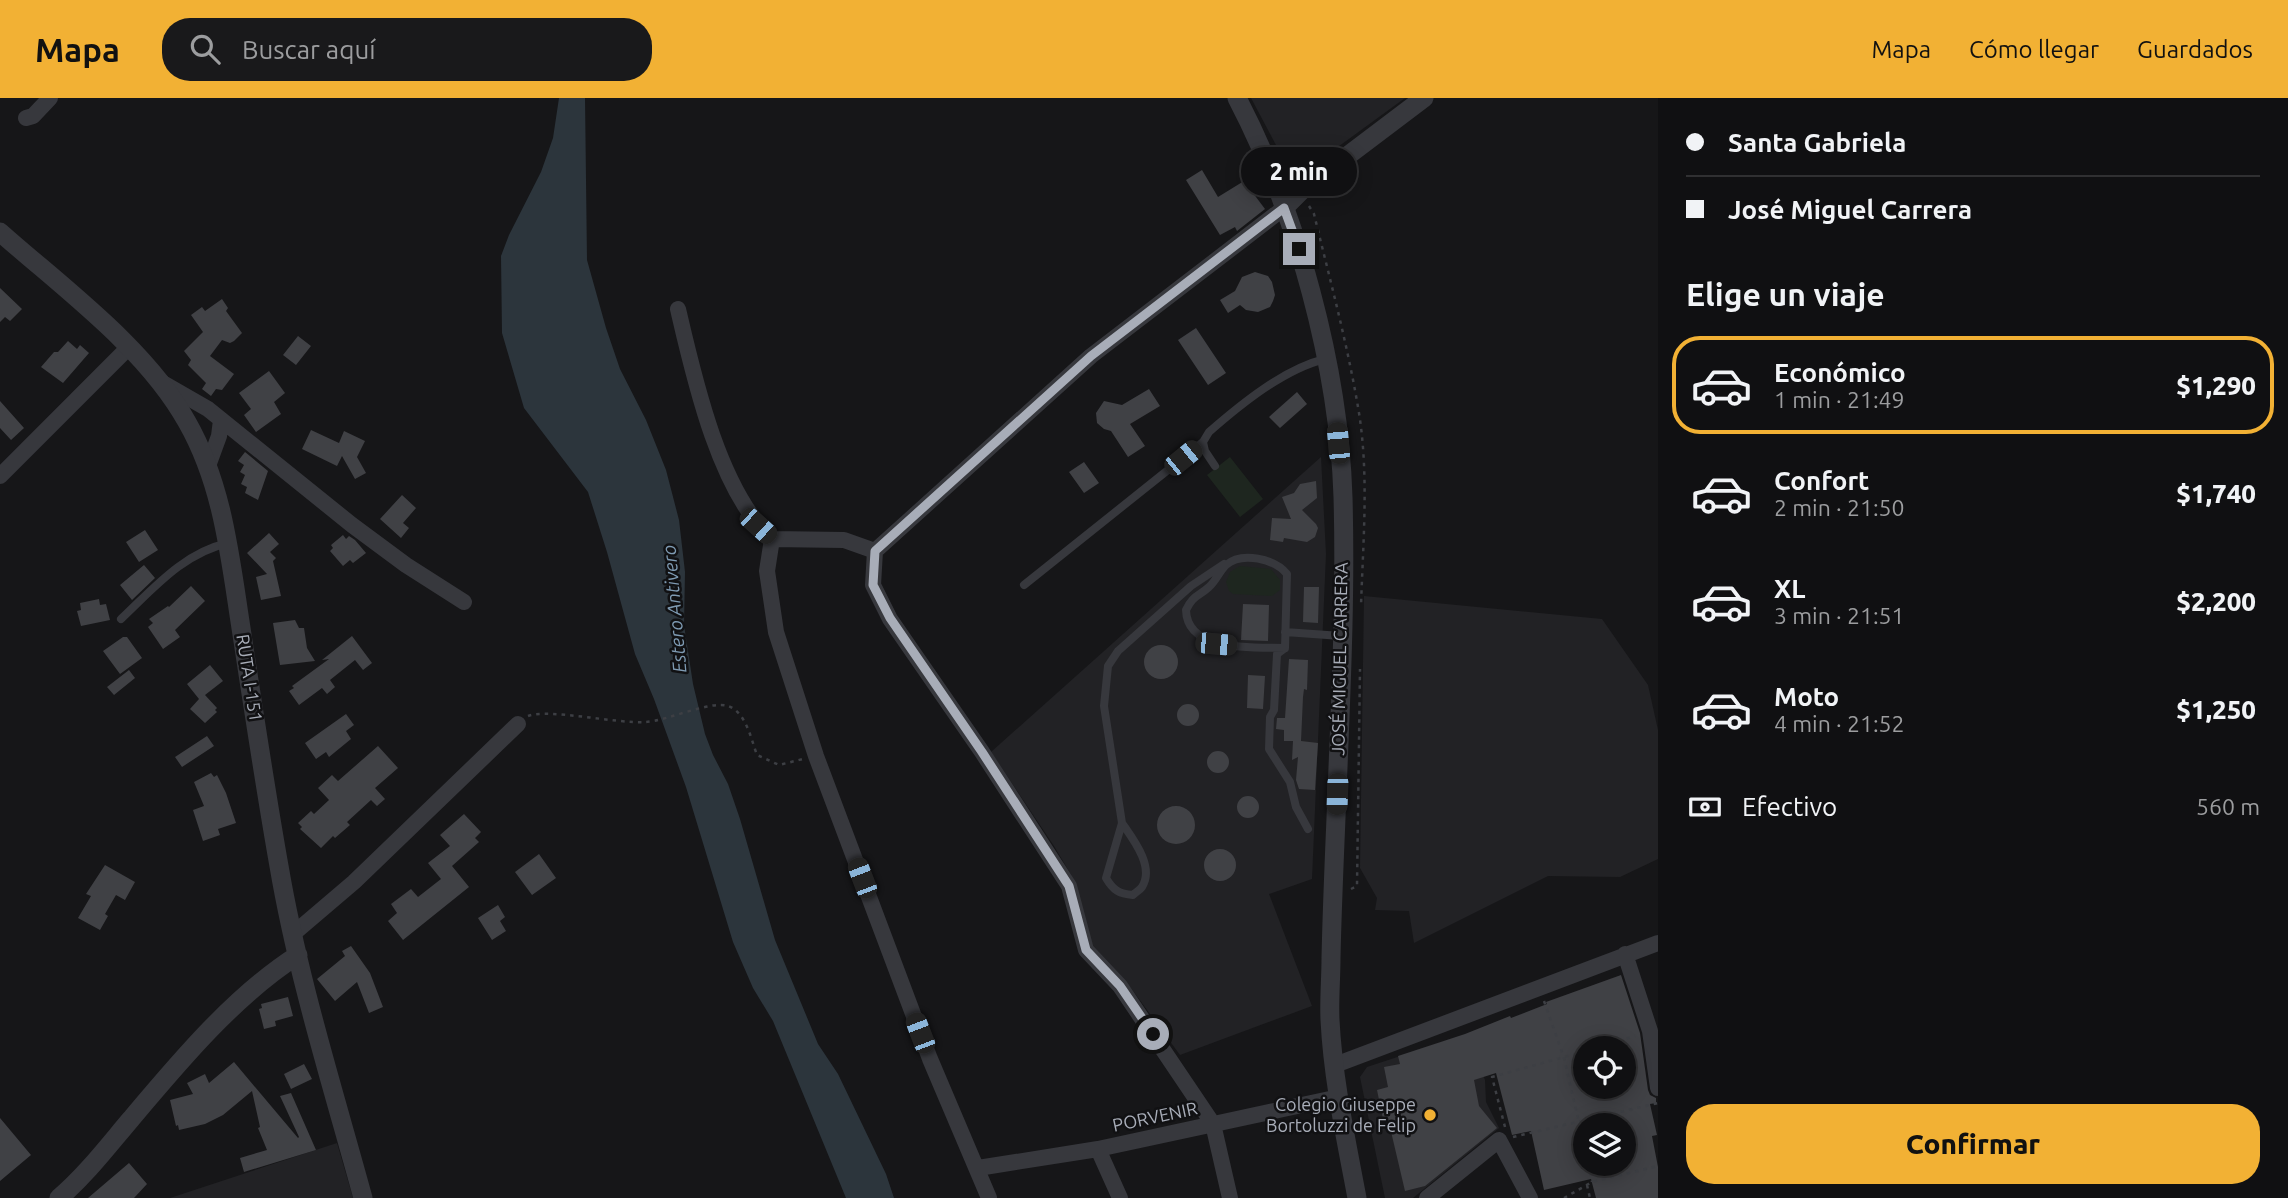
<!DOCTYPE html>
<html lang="es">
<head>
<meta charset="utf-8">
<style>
  :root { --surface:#101012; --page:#19191b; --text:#f1f3f6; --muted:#9c9d9f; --line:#303032; --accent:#f2b134 }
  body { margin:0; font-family:Ubuntu,sans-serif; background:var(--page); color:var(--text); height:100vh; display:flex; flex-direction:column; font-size:26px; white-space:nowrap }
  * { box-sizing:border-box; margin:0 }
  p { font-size:23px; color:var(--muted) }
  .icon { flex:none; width:38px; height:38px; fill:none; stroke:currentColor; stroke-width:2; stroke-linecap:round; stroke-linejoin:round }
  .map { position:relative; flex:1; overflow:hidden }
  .side { display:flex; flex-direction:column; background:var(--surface); width:630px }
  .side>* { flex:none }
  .top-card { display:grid; align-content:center; height:154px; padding:0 28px; background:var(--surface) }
  .fabs { position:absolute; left:1573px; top:938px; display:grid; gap:14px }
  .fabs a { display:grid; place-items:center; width:63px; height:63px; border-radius:50%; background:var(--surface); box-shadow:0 4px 18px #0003,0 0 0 2px var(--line); font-size:35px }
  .end { position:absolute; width:32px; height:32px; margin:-16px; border:9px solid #a8adb8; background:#111; box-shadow:0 0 0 4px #111 }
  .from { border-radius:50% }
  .bubble { position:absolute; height:49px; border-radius:24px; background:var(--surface); box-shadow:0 4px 18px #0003,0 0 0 2px var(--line); font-size:23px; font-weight:800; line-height:49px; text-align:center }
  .car { position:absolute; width:21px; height:42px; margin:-21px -10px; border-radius:9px; box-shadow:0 0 5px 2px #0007; background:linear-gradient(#222 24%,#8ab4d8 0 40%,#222 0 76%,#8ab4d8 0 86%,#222 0) }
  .top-card b { display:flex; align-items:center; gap:24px; height:66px; font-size:26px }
  .top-card b+b { border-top:2px solid var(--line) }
  .top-card i { width:18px; height:18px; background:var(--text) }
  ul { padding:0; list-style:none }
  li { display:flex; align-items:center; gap:21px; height:98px; margin:0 14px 10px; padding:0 14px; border:4px solid transparent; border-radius:28px }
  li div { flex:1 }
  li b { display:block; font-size:26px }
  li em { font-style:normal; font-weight:800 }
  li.on { border-color:var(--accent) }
  li>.icon { width:63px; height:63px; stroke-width:1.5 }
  h2 { padding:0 28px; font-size:32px; line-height:84px }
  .pay { display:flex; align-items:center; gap:18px; height:77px; padding:0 28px; font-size:26px }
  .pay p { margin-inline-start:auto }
  .action { display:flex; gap:14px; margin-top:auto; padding:14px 28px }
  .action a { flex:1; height:80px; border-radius:28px; background:var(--accent); color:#111; font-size:28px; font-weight:800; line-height:80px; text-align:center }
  header { display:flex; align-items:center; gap:42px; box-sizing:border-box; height:98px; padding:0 35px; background:var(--accent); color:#111 }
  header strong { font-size:33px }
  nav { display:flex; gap:38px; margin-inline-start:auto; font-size:24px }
  .search { width:490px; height:63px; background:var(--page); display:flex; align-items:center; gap:18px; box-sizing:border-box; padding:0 24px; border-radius:28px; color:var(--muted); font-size:26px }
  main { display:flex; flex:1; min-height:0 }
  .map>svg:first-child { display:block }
  .built { fill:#222225 }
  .green { fill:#1e261f }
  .water { fill:#2c353c }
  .building { fill:#404145; fill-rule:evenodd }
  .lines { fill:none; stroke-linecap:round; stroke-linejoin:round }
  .path { stroke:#3d3f44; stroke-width:2.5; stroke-dasharray:3.5 5; stroke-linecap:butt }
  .service { stroke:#37383d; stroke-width:8 }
  .minor { stroke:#37383d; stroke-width:16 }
  .tertiary { stroke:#37383d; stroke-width:19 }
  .route { stroke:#a8adb8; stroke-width:9 }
  .poi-dot { fill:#f2b134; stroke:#111113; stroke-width:2.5 }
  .labels { text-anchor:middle; stroke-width:5; stroke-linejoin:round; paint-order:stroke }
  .street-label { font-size:18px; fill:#a8adb8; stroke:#111113 }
  .poi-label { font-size:18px; fill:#a8adb8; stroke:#111113; text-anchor:end }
  .water-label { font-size:19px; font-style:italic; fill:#7f9bb3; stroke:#111113 }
</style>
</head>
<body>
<header>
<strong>Mapa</strong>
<div class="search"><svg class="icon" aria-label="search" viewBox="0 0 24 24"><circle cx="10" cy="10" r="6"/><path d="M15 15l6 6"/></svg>Buscar aquí</div>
<nav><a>Mapa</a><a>Cómo llegar</a><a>Guardados</a></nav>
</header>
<main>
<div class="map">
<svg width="1658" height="1100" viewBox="0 0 1658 1100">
  <rect width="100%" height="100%" fill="#161618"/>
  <path class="built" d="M1251,0H1405L1294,81Z
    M1321,359L1326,456L1312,781L1269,796L1312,908L1180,957L1131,890L1095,852L1088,836L1076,785L1054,748L991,654Z
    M1364,498L1602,521L1648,587L1658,632V761L1620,779L1548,778L1414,845L1409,813L1375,812L1377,800L1360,770Z
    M1467,936L1485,982L1486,1004L1499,1030L1413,1100H1385L1360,979L1367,969Z
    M337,1045L353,1100H170Z"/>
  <path class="green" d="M1230,359L1263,401L1240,419L1207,377Z
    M1240,468L1271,471L1280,482V492L1272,498L1233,496L1229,493L1226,484L1230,474Z"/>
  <path class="water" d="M559,0H585L587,162L606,230L620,271L646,322L666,372L679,422L685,474L684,527L693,586L705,636L713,657L728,686L740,721L775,842L818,946L838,976L886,1076L894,1100H846L773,923L753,890L733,844L686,689L654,601L635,556L607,454L588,394L524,310L502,235L501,158L509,137L541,74L553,40Z"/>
  <path class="building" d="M1202,72L1218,99L1244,83L1265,111L1237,133L1235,129L1220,137L1186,82Z
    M1255,174L1268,178L1272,184L1275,197L1273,203L1270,209L1258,214L1246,212L1240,207L1228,215L1220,202L1235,193L1242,179Z
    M0,190L22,211L10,223L5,219L0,224Z
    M222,201L228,210L226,213L242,235L234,243L230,245L222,242L210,258L234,276L222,292L216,291L211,298L202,291L206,285L188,267L191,262L184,253L203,234L191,217L202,209L205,213Z
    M1196,230L1226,275L1208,287L1178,242Z
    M298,238L311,248L296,267L283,257Z
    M68,243L77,251L80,247L89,255L63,285L41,269L54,254H58Z
    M269,273L285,295L274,304L281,316L256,334L244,317L251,311L239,295Z
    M1149,291L1160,308L1130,326L1145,348L1128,359L1111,333L1104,331L1097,325L1096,315L1104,303L1122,307Z
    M1297,294L1307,306L1280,330L1269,319Z
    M0,303L24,330L11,342L0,330Z
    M311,332L339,345L344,333L365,343L357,359L366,375L355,381L342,358L337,368L302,351Z
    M245,354L268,373L258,402L245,395L247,389L241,386L245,377L240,374L244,367L238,363Z
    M1084,364L1099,385L1084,395L1069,374Z
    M1316,383L1317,400L1302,412L1316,426L1318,430L1315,439L1307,444L1284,440L1283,444L1270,442L1272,420L1291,421L1282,399L1294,395L1300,386Z
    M402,397L416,410L403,425L409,430L401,440L380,421Z
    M145,432L158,452L139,464L126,444Z
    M269,435L279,446L270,454L276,460L273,463L281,498L261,502L256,479L267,476L247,455Z
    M343,437L346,441L349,438L355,442L366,455L353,465L350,462L343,468L330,453L333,450L331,447Z
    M144,467L155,480L132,502L120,487Z
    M191,488L205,503L175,532L180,539L163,551L148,529L153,525L149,521L168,508L169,509Z
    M1304,489H1319L1318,525L1303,524Z
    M99,501L100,507L106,506L110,522L81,528L77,513L81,512L80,505Z
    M1243,506L1269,507L1268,543L1241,542Z
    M295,522L299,530H304L307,550L315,563L280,567L273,525Z
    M352,538L372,565L363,572L355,562L330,582L335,589L327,596L322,590L299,607L289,593L294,590L292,588L329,561L322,562Z
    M123,539H127L142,560L120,576L103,553Z
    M1144 564a17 17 0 1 1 34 0a17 17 0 1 1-34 0Z
    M1289,561L1308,562L1307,592L1304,591L1303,599L1301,643L1318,645L1315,692L1299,691L1296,682L1298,659L1292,662L1293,643H1284V632L1276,631L1277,620H1285Z
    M210,567L223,583L205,597L217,610L215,612L217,614L205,625L190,611L199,601L187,586Z
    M129,572L135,580L114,597L107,589Z
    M1248,577L1265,578L1263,611L1247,610Z
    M1177 617a11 11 0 1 1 22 0a11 11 0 1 1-22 0Z
    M346,616L354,627L346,633L351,641L329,659L326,654L316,661L305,645Z
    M207,638L214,648L182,669L175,659Z
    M378,648L398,670L375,690L385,701L377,708L371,702L347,724L350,727L335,740L333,738L321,750L300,731L302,729L298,725L311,713L314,716L329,702L318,690L332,677L338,683Z
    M1207 664a11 11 0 1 1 22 0a11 11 0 1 1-22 0Z
    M211,675L214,679L217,677L226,695L236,725L218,731L220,737L203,743L193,712L204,708L194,684Z
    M1237 709a11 11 0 1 1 22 0a11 11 0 1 1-22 0Z
    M1157 727a19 19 0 1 1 38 0a19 19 0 1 1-38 0Z
    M464,716L481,734L475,740L479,744L452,768L469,789L403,842L388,823L397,815L391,806L411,791L418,799L441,781L428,765L450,748L440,737Z
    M1204 767a16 16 0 1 1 32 0a16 16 0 1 1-32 0Z
    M539,756L556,780L532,797L515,774Z
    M105,767L135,784L125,802L116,797L105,816L108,818L100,832L78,820L91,798L86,796Z
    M498,807L505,819L500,823L506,833L492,842L478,820Z
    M351,848L370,875L383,909L369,915L357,884L335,903L317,881L345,858L342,853Z
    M1621,877L1640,935L1648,992L1650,997L1656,1000V1005L1650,1006L1657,1037L1652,1038L1658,1069V1100H1596L1591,1081L1544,1092L1531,1033L1512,1037L1496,975L1474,982L1479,1008L1497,1030L1425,1088L1405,1093L1389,1025L1384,1026L1377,992L1388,989L1384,969L1400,966L1398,958L1465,936L1510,918L1511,920L1547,906L1546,904ZM1586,950H1624V989H1586ZM1586,1027H1624V1066H1586Z
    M288,899L293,918L275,923L276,928L264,931L259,911L262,910L261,906Z
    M234,964L298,1040L299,1039L280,998L291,995L316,1052L244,1074L240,1060L267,1052L258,1030L260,1029L252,993L223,1017L205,1026L179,1032L178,1027L176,1028L170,1002L193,996L187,985L205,976L209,985Z
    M304,966L312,981L291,991L284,976Z
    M0,1020L31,1057L0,1083Z
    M129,1065L147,1086L134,1100H88Z"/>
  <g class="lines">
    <path class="path" d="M1309,108L1314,116C1330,182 1348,248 1359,315C1369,378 1363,444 1361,508
      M528,618C547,610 618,626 645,624C667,623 711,602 728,608C746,614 751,641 757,657L779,667L803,661
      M1351,791L1357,788L1360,571
      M1544,903L1564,960L1586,1055
      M1594,950L1635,938
      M1505,1029L1492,979L1586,953
      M1513,1039L1658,1005
      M1588,1066L1592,1084
      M1587,1087L1590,1100
      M1564,1100L1592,1084L1658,1068"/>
    <path class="service" d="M1215,368L1205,353L1203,344L1209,334C1241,306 1284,271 1325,261
      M1024,487L1203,344
      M121,521C153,491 183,455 228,445
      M1285,534L1341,538
      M1285,550C1255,549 1187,555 1186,512C1193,497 1198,499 1209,489C1216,483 1219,474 1226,467C1242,453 1275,461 1287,476L1285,550L1277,556L1274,612L1270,619L1269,651L1290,684L1296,709L1308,731
      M1122,725C1133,741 1155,769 1142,789C1140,792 1136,794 1133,797C1119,796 1113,792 1106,780L1122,725L1104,608L1108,568L1118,553L1191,488L1224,466"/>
    <path class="minor" d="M26,20L33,18L50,0
      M678,211C694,280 719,393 772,441L844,442L875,453
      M161,284L208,311L352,427L406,467L464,504
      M208,368L219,338L221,322
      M0,378L129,249
      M772,441L767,473L776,534L816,658L930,961L989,1100
      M293,836L354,784L518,626
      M1625,856L1650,933L1658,990
      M1335,967L1658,845
      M1098,1051L1120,1100
      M978,1070L1098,1051L1339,999
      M1230,1100L1213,1026L1120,888L1086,852L1069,788L982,654L890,521L873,487L875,453L1091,258L1284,110
      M1427,1100L1499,1042L1530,1100"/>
    <path class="tertiary" d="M1237,0C1297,115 1339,269 1343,399C1346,506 1340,613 1336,720C1334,767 1332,813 1331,860C1331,881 1329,902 1330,922C1333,982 1346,1041 1357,1100
      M1284,110L1301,93L1424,0
      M0,134C63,190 146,250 187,324C223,387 230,459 241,530C253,609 265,689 279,768C298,880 333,990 363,1100
      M59,1100C86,1077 108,1048 131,1021C179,964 235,897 298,857"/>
  </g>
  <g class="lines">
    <path class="route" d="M1153,936L1120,888L1086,852L1069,788L982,654L890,520L873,487L875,453L1091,258L1284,110L1299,151"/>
  </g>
  <circle class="poi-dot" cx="1430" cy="1017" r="7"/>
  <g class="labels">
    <g class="street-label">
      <text transform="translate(1340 561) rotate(-89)" y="6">JOSÉ MIGUEL CARRERA</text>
      <text transform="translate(249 580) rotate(81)" y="6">RUTA I-151</text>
      <text transform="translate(1155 1019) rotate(-12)" y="6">PORVENIR</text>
    </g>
    <g class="poi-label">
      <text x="1416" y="1013">Colegio Giuseppe<tspan x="1416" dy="21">Bortoluzzi de Felip</tspan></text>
    </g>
    <g class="water-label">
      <text transform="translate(674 511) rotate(-95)" y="7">Estero Antivero</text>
    </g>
  </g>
</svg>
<div class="fabs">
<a><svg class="icon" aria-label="locate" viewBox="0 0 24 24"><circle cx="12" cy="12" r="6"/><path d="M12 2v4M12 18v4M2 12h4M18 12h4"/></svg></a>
<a><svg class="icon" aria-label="layers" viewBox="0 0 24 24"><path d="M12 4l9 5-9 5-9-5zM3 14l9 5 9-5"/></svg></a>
</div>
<i class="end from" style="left:1153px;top:936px"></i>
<i class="end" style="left:1299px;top:151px"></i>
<div class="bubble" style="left:1241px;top:49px;width:116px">2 min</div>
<i class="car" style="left:1338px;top:345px;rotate:355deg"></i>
<i class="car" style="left:1183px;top:360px;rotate:51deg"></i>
<i class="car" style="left:758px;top:428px;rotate:132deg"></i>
<i class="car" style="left:1216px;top:546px;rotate:95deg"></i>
<i class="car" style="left:1337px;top:696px;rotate:182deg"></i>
<i class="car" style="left:862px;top:780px;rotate:339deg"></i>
<i class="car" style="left:920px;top:935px;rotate:339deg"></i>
</div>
<section class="side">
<div class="top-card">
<b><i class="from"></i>Santa Gabriela</b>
<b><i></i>José Miguel Carrera</b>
</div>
<h2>Elige un viaje</h2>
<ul>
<li class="on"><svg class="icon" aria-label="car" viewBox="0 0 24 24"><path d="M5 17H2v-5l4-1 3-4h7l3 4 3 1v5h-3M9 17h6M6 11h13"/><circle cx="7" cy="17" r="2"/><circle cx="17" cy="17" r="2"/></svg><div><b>Económico</b><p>1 min · 21:49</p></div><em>$1,290</em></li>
<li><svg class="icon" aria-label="car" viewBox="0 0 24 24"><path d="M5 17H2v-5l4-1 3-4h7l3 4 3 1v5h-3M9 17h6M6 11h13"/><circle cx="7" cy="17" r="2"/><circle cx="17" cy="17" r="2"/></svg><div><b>Confort</b><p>2 min · 21:50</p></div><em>$1,740</em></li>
<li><svg class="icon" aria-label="car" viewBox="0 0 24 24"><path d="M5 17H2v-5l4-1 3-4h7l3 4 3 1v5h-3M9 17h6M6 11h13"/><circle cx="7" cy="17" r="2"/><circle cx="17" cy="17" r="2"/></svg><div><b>XL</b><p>3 min · 21:51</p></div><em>$2,200</em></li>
<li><svg class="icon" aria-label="car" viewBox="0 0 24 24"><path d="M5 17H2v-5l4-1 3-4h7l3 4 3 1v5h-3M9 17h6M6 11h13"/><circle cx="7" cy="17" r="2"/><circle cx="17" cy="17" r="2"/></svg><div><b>Moto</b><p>4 min · 21:52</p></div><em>$1,250</em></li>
</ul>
<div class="pay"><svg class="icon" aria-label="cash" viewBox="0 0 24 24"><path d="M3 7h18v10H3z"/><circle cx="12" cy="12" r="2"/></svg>Efectivo<p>560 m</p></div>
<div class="action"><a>Confirmar</a></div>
</section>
</main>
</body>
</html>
